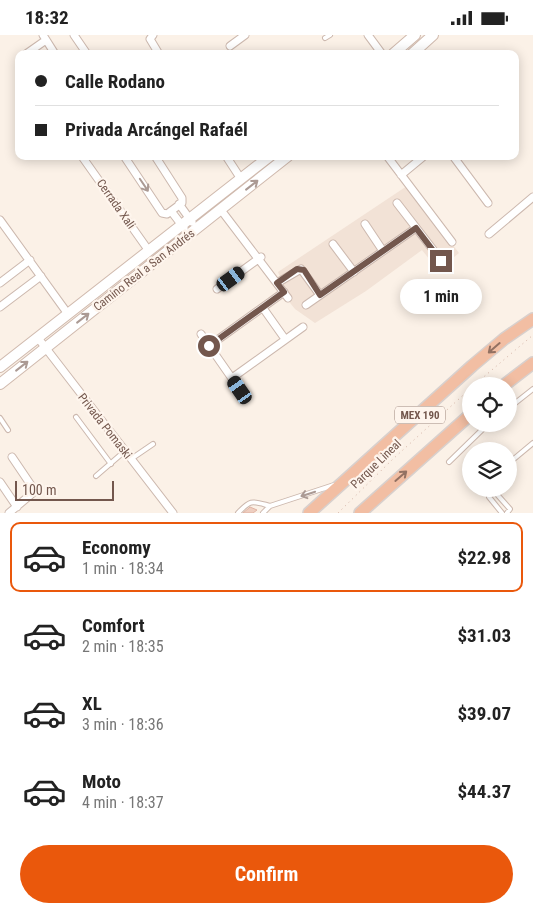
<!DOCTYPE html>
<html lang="en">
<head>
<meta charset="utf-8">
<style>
  :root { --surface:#fff; --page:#f2f2f2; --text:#222; --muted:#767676; --line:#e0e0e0; --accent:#ea580c }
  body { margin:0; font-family:"Roboto Condensed",sans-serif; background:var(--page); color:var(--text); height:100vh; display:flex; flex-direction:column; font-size:19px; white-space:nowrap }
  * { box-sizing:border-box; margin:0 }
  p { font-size:16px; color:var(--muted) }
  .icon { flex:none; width:28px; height:28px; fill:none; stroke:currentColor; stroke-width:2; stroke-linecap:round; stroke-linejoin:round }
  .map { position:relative; height:478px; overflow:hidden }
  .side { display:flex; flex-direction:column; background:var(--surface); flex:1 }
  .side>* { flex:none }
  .banner { position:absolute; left:15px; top:15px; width:504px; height:110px; border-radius:10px; box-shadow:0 2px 12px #0003; display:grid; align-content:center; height:110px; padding:0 20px; background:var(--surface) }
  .fabs { position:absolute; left:462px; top:342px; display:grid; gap:10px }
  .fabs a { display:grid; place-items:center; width:55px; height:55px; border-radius:50%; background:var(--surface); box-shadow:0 2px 12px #0003; font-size:25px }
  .scale { position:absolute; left:15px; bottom:12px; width:99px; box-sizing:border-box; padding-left:5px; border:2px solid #73574d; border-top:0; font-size:14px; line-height:18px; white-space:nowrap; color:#73574d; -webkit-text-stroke:4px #fef5ed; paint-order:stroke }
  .end { position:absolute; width:22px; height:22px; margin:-11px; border:6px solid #73574d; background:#fff; box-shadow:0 0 0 2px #fff }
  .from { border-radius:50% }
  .bubble { position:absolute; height:35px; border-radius:18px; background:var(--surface); box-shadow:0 2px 12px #0003; font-size:16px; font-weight:700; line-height:35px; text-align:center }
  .car { position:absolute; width:15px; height:30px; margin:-15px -8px; border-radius:6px; box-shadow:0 0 4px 1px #0007; background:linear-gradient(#222 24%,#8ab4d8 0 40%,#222 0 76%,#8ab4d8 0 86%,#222 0) }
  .banner b { display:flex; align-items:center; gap:18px; height:48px; font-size:19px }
  .banner b+b { border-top:1px solid var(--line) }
  .banner i { width:12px; height:12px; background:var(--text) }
  ul { padding:9px 0 0; list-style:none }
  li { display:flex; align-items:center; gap:15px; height:70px; margin:0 10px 8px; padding:0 10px; border:2px solid transparent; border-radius:10px }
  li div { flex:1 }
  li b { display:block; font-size:19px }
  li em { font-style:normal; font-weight:700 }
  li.current { border-color:var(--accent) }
  li>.icon { width:45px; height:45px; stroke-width:1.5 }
  .button { display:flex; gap:10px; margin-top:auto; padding:10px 20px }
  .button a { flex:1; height:58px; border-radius:30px; background:var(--accent); color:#fff; font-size:20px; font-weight:700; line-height:58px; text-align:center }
  .status { display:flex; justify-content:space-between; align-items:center; height:35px; padding:0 25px; background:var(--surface); direction:ltr }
  .status svg { height:14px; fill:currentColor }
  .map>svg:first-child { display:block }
  .residential { fill:#f2e2d6 }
  .building { fill:#eecec0; stroke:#e0b3a2 }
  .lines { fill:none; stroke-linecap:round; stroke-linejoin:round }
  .service-casing { stroke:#ccb8ae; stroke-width:6 }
  .minor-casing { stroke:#ccb8ae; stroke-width:9 }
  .secondary-casing { stroke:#d0baae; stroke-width:12 }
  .trunk-casing { stroke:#d8d0cd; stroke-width:14 }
  .path { stroke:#d3b1a4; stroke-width:1; stroke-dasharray:1 4; stroke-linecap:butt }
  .service { stroke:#fff; stroke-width:4 }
  .minor { stroke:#fff; stroke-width:7 }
  .secondary { stroke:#fff; stroke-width:10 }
  .trunk { stroke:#f2bea3; stroke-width:11 }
  .oneway { stroke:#ab9a94 }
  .oneway2 { stroke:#937162 }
  .route { stroke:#73574d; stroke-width:6 }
  .labels { text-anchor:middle; stroke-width:4.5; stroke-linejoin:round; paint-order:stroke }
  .shield { fill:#fef5ed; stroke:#9d867d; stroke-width:1 }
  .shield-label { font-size:11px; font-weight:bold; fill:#73574d }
  .street-label { font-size:12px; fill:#73574d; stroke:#fef5ed }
</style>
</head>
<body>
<div class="status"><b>18:32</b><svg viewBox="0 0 49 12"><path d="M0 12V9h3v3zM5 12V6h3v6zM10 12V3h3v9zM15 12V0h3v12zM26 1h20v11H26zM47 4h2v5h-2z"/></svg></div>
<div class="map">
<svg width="533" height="478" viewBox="0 0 533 478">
  <rect width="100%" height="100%" fill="#fbf1e7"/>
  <path class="residential" d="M407,151L459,218L438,235L422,215L366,256L315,288L295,274L278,253L283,249L278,237Z"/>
  <path class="building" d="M250,472L257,475L253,478H243Z"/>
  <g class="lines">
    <defs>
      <path id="service" d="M325,3L330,0
        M509,373L533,354
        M76,382L111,429
        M0,383L8,395
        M131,424L153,409
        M449,427L488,389
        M509,428L533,408
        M96,441L125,416
        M238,478C251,464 252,466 270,471
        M263,478L270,471L334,450
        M502,478L489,462L494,456L510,474L507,478"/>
      <path id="minor" d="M43,0L55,19
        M74,0L87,19
        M153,0L150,4L159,19
        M368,0L382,19
        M230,11L245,0
        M26,19L46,5
        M124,121L162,178L167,179L182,168V163L155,121
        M226,121L241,144
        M387,121L452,207
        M453,121L488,168
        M83,123L149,216
        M401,140L424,121
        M397,168L441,225
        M179,169L192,187
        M221,175L288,263
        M171,176L184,193
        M0,185L68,279
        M365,189L383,216
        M489,199L533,162
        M333,209L354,237
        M0,248L30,225
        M277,248L301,234L320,260
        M217,254L261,222
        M306,270L416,193
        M0,272L41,241
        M263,273L285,304
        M201,299L240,355
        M38,303L173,478
        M209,311L284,257
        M232,343L303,292
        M0,447L17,472
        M9,478L35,456L12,422"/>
      <path id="secondary" d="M393,19L415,0
        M412,19L433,0
        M0,332L270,121
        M0,349L288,121"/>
      <path id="trunk" d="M503,351L533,328
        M309,478L472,331L504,304L533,284
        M360,478L471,379"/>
    </defs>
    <use href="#service" class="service-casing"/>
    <use href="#minor" class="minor-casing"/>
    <use href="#secondary" class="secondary-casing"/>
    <use href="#trunk" class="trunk-casing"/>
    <path class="path" d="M473,351L533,300
      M338,478L393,424L471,353"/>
    <use href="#service" class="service"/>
    <use href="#minor" class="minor"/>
    <use href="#secondary" class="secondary"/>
    <use href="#trunk" class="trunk"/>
  </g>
  <defs><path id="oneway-shaft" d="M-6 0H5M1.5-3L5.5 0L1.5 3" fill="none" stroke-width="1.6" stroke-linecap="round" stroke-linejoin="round" transform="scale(1.25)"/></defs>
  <g class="oneway">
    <use href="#oneway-shaft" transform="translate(144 150) rotate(56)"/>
    <use href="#oneway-shaft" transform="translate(252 150) rotate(-38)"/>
    <use href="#oneway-shaft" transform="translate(83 283) rotate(-38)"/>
    <use href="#oneway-shaft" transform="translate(22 331) rotate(-38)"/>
    <use href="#oneway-shaft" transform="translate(308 459) rotate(162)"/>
  </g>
  <g class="oneway2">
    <use href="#oneway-shaft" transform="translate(494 313) rotate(139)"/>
    <use href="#oneway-shaft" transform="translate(401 441) rotate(-41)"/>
  </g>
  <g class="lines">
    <path class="route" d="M209,311L284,257L277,248L297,234L304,235L320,260L416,193L441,226"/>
  </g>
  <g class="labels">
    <rect class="shield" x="395" y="371.5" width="50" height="17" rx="4"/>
    <g class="shield-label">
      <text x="420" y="384">MEX 190</text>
    </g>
    <g class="street-label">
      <text transform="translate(116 169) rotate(55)" y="4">Cerrada Xali</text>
      <text transform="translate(144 235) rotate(-38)" y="4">Camino Real a San Andrés</text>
      <text transform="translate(105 391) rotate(52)" y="4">Privada Pomaski</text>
      <text transform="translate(376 429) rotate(-44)" y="4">Parque Lineal</text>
    </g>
  </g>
</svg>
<div class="fabs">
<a><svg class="icon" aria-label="locate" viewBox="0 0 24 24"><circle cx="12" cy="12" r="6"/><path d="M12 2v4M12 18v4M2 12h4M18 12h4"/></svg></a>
<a><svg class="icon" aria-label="layers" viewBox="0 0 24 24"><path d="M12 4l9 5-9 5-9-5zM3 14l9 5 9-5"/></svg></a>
</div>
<div class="scale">100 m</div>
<i class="end from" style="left:209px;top:311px"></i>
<i class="end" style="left:441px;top:226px"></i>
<div class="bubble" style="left:400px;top:244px;width:82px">1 min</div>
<i class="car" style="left:231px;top:244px;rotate:54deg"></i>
<i class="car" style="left:240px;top:355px;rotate:325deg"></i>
<div class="banner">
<b><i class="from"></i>Calle Rodano</b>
<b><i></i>Privada Arcángel Rafaél</b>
</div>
</div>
<section class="side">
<ul>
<li class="current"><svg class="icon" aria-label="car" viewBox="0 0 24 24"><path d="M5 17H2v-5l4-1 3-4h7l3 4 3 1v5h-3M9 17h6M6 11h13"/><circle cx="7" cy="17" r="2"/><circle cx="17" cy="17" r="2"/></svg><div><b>Economy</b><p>1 min · 18:34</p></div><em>$22.98</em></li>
<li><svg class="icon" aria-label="car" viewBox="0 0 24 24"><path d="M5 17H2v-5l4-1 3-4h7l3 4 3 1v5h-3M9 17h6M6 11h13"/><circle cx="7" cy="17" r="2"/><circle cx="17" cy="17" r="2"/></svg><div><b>Comfort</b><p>2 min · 18:35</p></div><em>$31.03</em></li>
<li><svg class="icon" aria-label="car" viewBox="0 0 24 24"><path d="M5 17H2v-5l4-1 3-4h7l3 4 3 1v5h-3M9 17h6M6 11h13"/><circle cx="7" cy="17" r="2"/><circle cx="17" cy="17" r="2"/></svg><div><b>XL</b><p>3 min · 18:36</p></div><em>$39.07</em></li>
<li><svg class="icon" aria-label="car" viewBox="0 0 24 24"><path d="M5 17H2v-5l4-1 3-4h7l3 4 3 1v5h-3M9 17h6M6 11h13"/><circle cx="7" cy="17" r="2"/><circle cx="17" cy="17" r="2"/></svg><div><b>Moto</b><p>4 min · 18:37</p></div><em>$44.37</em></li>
</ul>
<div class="button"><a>Confirm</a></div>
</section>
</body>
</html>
